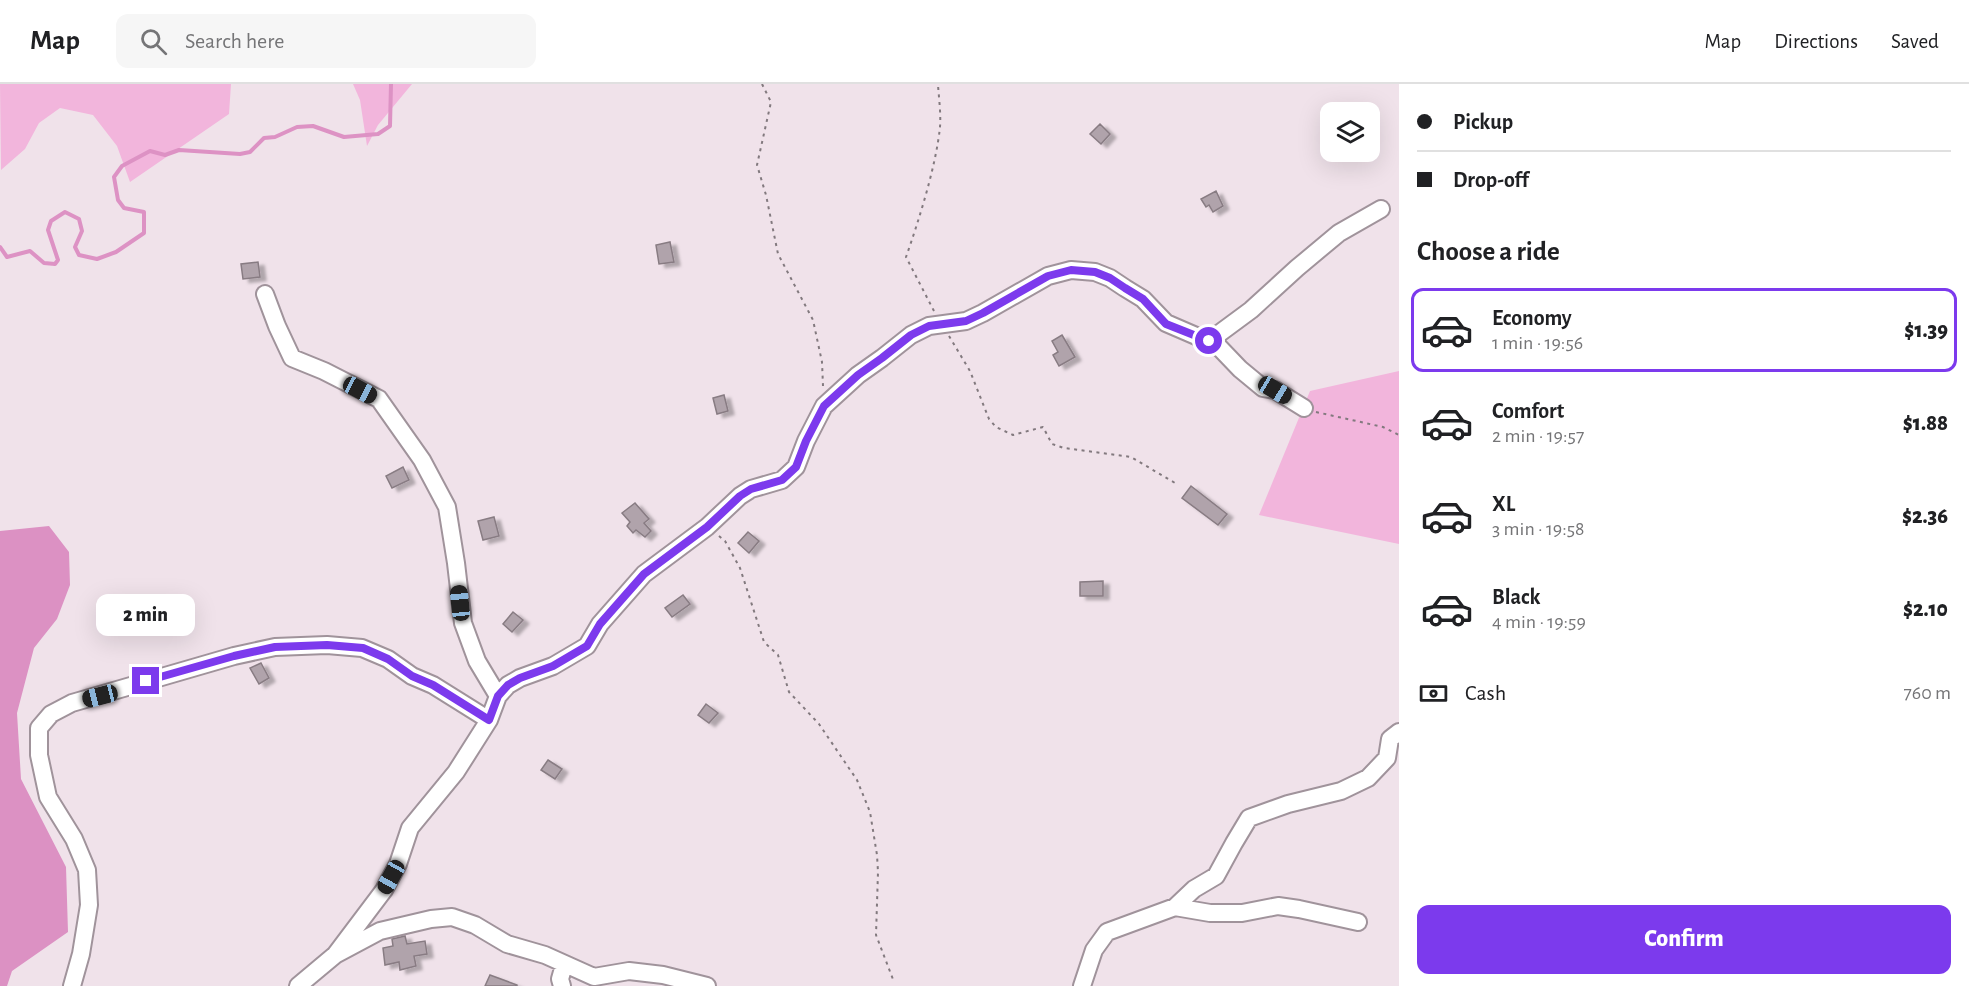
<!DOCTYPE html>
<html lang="en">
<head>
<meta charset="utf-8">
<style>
  :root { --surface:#fff; --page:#f6f6f6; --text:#202124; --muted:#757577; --line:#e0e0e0; --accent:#7c3aed }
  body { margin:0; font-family:"Alegreya Sans",sans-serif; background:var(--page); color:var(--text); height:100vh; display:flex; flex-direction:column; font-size:22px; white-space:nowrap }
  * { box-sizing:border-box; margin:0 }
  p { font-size:20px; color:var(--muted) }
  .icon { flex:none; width:33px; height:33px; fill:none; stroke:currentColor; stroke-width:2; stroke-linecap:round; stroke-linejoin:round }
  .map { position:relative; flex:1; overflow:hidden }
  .side { display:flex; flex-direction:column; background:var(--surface); width:570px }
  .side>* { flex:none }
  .top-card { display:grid; align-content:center; height:132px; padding:0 18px; background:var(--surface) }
  .fabs { position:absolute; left:1320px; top:18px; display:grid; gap:12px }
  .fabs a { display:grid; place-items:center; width:60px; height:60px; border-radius:12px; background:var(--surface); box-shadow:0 6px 24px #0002; font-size:30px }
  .end { position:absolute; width:27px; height:27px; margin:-14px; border:8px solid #7c3aed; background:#fff; box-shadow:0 0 0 3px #fff }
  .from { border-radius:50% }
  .bubble { position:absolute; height:42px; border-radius:12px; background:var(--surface); box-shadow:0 6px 24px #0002; font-size:20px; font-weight:800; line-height:42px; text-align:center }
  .car { position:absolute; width:18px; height:36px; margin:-18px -9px; border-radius:8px; box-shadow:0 0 4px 2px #0007; background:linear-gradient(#222 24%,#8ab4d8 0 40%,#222 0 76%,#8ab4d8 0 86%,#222 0) }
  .top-card b { display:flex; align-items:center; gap:21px; height:57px; font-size:22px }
  .top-card b+b { border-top:2px solid var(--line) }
  .top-card i { width:15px; height:15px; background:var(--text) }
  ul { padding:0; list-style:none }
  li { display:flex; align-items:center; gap:18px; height:84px; margin:0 12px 9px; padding:0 6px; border:3px solid transparent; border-radius:12px }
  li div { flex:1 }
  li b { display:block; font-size:22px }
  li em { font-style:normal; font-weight:800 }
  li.selected { border-color:var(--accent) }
  li>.icon { width:54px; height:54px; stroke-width:1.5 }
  h2 { padding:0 18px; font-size:27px; line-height:72px }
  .pay { display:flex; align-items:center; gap:15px; height:66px; padding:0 18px; font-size:22px }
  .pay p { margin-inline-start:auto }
  .action { display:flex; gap:12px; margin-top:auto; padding:12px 18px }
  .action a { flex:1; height:69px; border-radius:12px; background:var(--accent); color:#fff; font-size:24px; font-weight:800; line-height:69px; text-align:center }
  header { display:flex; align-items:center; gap:36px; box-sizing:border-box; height:84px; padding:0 30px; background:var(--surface); border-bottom:2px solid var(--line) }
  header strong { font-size:28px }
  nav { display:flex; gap:33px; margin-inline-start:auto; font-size:21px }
  .search { width:420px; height:54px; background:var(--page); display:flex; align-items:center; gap:15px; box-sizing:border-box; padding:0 21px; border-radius:12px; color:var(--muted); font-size:22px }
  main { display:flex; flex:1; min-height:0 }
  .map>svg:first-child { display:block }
  .green { fill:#f2b5dc }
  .forest { fill:#dc91c3 }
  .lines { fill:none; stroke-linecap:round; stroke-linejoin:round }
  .stream { stroke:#dd92c4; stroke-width:4 }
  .building { fill:#b0a3ab; stroke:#887c83; stroke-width:1.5; filter:url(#shadow) }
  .minor-casing { stroke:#a0939b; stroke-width:20 }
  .path { stroke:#82797e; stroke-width:2; stroke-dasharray:3 4.5; stroke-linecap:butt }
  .minor { stroke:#fff; stroke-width:16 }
  .route { stroke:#7c3aed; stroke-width:8 }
</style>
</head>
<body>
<header>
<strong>Map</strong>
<div class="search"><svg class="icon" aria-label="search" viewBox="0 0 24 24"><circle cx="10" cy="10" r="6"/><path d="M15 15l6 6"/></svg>Search here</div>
<nav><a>Map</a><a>Directions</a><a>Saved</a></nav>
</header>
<main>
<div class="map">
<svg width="1399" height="902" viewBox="0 0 1399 902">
  <defs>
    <filter id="shadow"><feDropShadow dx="6" dy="3.5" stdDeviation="1.5" flood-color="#0004"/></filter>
  </defs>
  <rect width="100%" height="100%" fill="#f0e2ea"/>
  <path class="green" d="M0,0H231L229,30L130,98L117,62L93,31L60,24L39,39L25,65L1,86Z
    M353,0H412L378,41L367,62L360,16Z
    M1399,287V460L1259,431L1310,307Z"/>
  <path class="forest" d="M49,442L69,468L70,501L57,535L34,564L17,629L21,695L66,783L68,848L12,887L7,902H0V447Z"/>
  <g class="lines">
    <path class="stream" d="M0,163L7,173L30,167L44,179L55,180L58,176L48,146L51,137L65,128L79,135L82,147L75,163L79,171L97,175L116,168L144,149V128L124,124L118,116L114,93L122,82L150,67L165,71L179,66L240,70L250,68L264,54L275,53L297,43L313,42L344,53L378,50L390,42L391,0"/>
  </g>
  <path class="building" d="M1100,40L1110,50L1101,60L1090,50Z
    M1216,107L1223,122L1213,128L1209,121L1206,123L1201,115Z
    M670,158L674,178L659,180L656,161Z
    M258,178L260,193L243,195L241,180Z
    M1062,251L1075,273L1059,282L1053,271L1058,268L1052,257Z
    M724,311L728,327L717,330L713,314Z
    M403,383L409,396L392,404L386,392Z
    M1191,402L1227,430L1218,441L1182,414Z
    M635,419L649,435L644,439L651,447L645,453L636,446L633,449L627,442L630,438L622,429Z
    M494,433L499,452L483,456L478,437Z
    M748,448L759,457L749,469L738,459Z
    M1103,497V512H1080V498Z
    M683,511L690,520L672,533L665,524Z
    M513,528L523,536L512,548L503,540Z
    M261,579L269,594L259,600L250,584Z
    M706,620L718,629L709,639L698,631Z
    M548,676L562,685L555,695L541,686Z
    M405,852L407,860L425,857L427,870L414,872L416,882L400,886L399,878L385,881L383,864L393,862L392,855Z
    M490,891L517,901V902H485Z"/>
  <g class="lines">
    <defs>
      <path id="minor" d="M265,210L277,242L292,274L324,287L379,315L422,376L447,423L456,479L463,539L477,577L498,612
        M1209,257L1251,226L1297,184L1339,149L1381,125
        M1175,823L1194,805L1216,792L1234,759L1249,734L1288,720L1341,707L1368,694L1387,674L1390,655L1399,648
        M335,871L384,806L398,780L410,744L456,688L489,636L498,612L508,601L520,594L553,582L587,562L600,540L644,490L707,443L740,412L751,405L782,396L796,383L806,357L824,322L858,291L882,274L911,251L929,242L966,237L983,229L1048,192L1071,186L1095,188L1110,194L1125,204L1143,215L1166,239L1217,261L1240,285L1263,304L1275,306L1304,324
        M72,902L81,870L89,821L87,786L74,755L48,713L39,671V644L51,630L72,619L234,572L275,563L327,561L362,564L388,575L412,592L433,601L489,636
        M298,902L335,871L380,847L431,835L452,833L475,841L507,860L545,871L594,893L629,887L663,891L707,902
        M562,902L560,895L564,881
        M1082,902L1094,866L1107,848L1175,823L1210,829H1242L1278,822L1299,825L1358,838"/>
    </defs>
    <use href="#minor" class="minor-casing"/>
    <path class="path" d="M762,0L771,18L757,81L766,111L778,170L813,236L822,278L823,302
      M934,227L906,173C919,136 936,82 940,43C941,30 939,15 938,1
      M949,252L970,287L989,335L996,343L1013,351L1043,343L1052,360L1064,364L1131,373L1175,399
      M1316,328L1383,343L1399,351
      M719,452L725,457L740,484L764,558L778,571L789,608L819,640L857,696L870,728L877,771L878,788L876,851L894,898"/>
    <use href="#minor" class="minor"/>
  </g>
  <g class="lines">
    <path class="route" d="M146,597L234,572L275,563L327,561L363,564L388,575L412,592L433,601L489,636L498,612L508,601L520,594L553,582L587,562L600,540L644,490L707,443L740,412L751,405L782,396L796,383L806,357L824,322L858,291L882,274L911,251L929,242L966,237L983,229L1048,192L1071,186L1095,188L1110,194L1125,204L1143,215L1166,240L1209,257"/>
  </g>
</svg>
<div class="fabs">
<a><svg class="icon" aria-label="layers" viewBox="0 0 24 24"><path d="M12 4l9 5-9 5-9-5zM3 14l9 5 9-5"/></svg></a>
</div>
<i class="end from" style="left:1209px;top:257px"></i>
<i class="end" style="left:146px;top:597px"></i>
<div class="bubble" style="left:96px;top:510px;width:99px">2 min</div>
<i class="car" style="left:360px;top:306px;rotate:118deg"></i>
<i class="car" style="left:1275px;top:306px;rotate:121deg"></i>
<i class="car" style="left:460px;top:519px;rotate:354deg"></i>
<i class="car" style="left:100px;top:612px;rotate:256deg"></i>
<i class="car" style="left:391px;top:793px;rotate:209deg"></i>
</div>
<section class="side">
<div class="top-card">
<b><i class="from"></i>Pickup</b>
<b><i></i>Drop-off</b>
</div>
<h2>Choose a ride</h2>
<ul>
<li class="selected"><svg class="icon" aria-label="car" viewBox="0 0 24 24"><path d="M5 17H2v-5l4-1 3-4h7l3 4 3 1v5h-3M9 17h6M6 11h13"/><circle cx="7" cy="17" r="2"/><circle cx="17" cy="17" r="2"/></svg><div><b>Economy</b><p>1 min · 19:56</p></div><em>$1.39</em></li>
<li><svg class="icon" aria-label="car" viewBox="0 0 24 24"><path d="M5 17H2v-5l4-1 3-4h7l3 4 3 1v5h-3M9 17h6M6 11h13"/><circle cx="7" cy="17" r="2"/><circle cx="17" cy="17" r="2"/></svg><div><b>Comfort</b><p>2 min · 19:57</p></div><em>$1.88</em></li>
<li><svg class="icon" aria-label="car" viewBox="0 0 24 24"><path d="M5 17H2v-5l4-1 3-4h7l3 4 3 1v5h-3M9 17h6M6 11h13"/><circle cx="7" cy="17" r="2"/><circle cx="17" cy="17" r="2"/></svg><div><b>XL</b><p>3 min · 19:58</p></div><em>$2.36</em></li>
<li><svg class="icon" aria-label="car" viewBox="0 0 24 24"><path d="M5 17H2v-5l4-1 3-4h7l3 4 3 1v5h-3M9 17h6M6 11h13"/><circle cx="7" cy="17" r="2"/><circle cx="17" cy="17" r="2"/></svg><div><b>Black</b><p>4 min · 19:59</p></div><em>$2.10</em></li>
</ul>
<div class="pay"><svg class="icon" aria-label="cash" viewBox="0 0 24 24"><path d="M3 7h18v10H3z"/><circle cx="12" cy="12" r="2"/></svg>Cash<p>760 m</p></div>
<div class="action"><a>Confirm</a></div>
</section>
</main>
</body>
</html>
